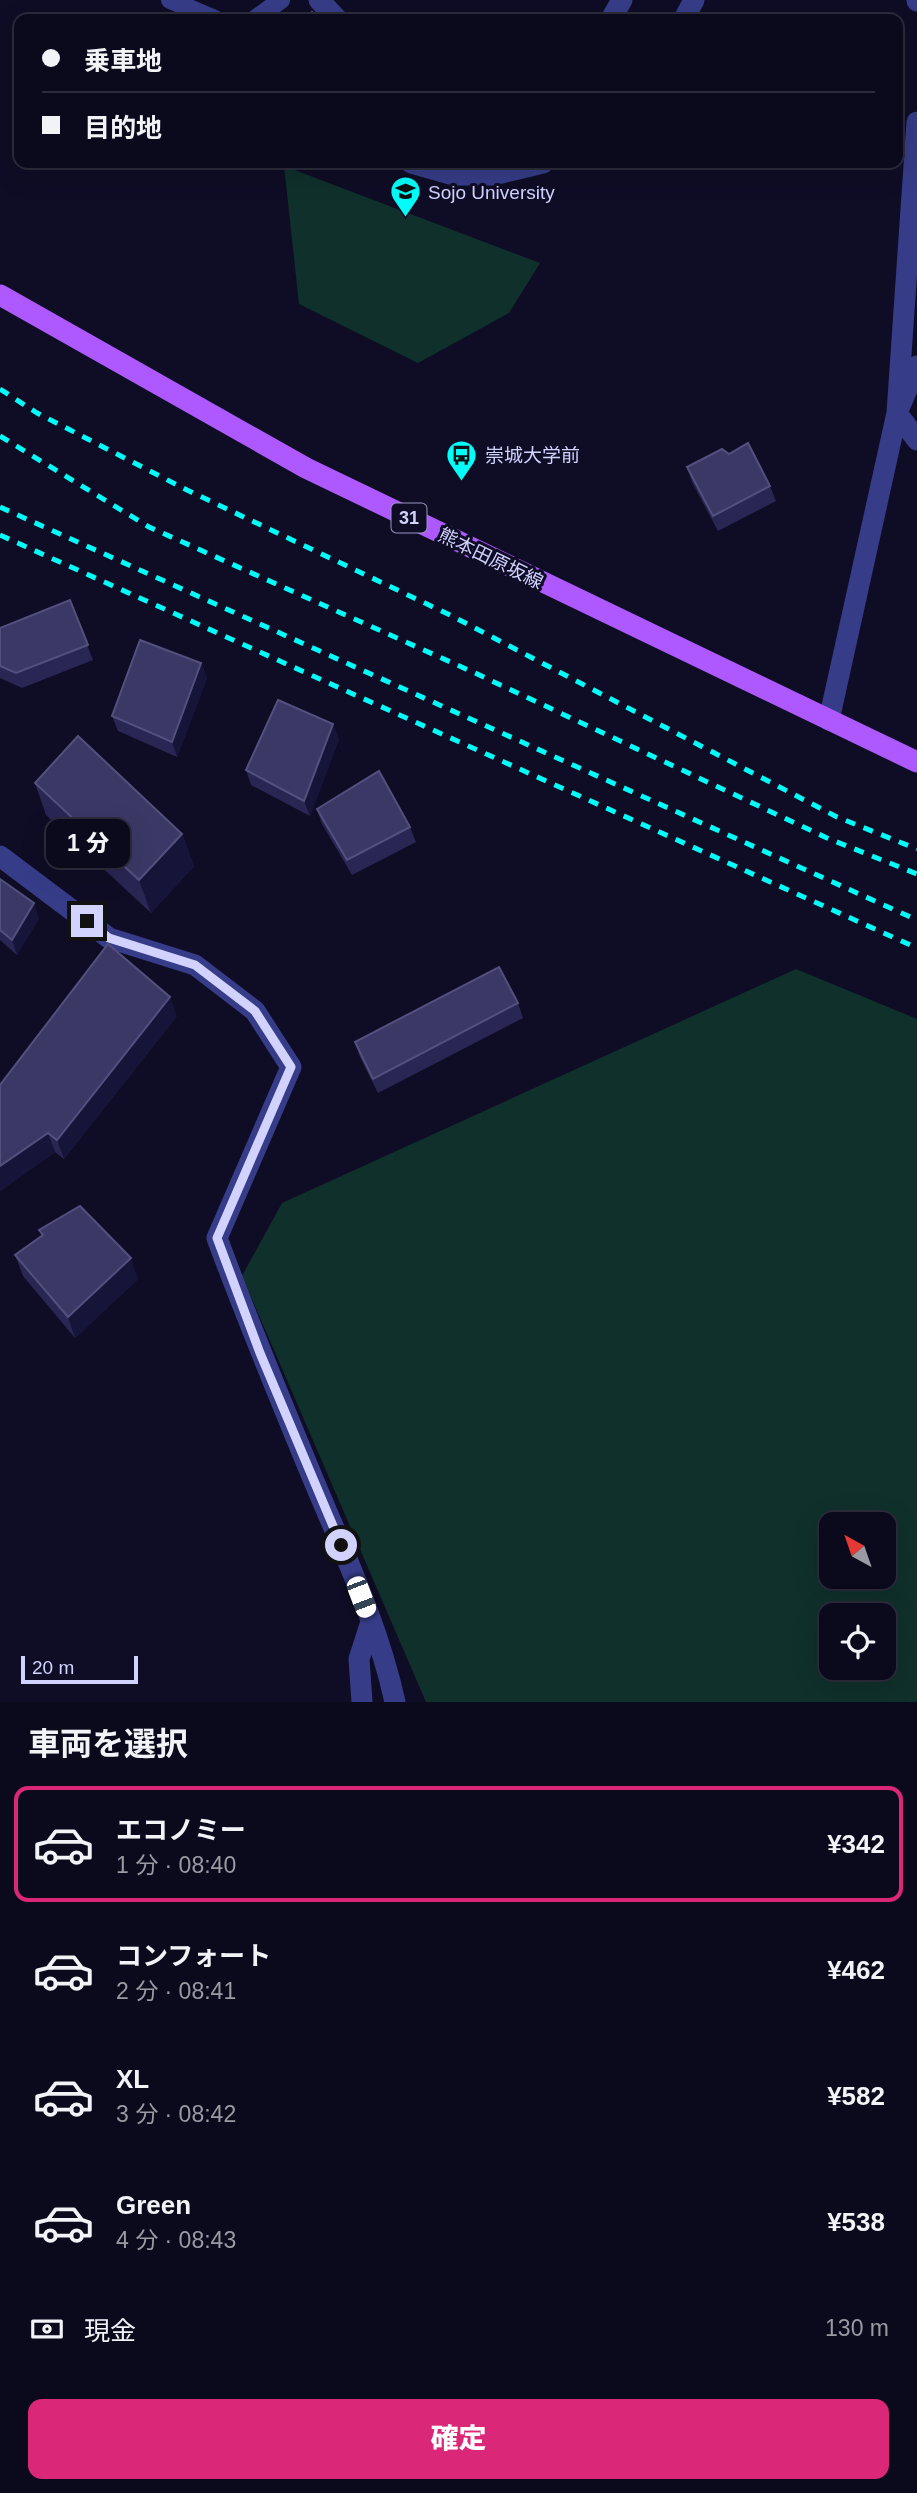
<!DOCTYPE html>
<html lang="ja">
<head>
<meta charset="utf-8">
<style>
  :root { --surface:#0b0a1c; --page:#191829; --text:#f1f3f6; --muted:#9a9aa3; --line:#2b2b3b; --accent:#db2777 }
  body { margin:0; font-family:Arial,"Noto Sans JP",sans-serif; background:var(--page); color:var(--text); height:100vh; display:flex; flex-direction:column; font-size:26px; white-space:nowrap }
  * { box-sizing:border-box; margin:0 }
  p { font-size:23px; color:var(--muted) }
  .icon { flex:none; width:38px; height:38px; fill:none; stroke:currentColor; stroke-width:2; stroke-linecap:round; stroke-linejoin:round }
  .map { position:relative; height:1702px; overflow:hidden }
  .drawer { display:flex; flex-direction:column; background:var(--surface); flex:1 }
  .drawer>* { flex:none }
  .guide { position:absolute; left:14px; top:14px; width:889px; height:154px; border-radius:14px; box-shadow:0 7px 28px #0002,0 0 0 2px var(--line); display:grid; align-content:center; height:154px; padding:0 28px; background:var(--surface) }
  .needle { width:46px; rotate:320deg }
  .buttons { position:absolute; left:819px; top:1512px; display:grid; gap:14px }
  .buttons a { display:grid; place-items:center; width:77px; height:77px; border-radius:14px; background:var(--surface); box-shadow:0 7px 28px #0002,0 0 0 2px var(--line); font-size:35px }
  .scale { position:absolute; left:21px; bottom:18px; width:117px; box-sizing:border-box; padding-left:7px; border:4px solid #d2d2ff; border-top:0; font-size:19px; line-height:24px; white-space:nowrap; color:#d2d2ff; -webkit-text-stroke:5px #0f0d25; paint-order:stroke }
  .end { position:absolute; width:32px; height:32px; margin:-16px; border:9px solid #d2d2ff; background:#111; box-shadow:0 0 0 4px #111 }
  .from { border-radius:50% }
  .bubble { position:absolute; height:49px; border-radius:14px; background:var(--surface); box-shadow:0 7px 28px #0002,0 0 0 2px var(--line); font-size:23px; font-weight:800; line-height:49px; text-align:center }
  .car { position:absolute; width:21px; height:42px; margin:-21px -10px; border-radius:9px; box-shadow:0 0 5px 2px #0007; background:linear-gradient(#fff 24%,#345 0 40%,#fff 0 76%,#345 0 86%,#fff 0) }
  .guide b { display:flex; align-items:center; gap:24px; height:66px; font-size:26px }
  .guide b+b { border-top:2px solid var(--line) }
  .guide i { width:18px; height:18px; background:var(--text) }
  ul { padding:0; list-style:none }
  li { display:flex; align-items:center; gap:21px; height:116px; margin:0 14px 10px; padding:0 14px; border:4px solid transparent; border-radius:14px }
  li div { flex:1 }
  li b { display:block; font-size:26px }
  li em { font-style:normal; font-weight:800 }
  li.active { border-color:var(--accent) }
  li>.icon { width:63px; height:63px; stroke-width:1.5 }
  h2 { padding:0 28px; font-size:32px; line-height:84px }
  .pay { display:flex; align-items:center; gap:18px; height:77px; padding:0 28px; font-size:26px }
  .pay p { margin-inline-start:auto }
  .cta { display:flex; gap:14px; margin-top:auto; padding:14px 28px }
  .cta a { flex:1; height:80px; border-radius:14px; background:var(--accent); color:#fff; font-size:28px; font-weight:800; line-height:80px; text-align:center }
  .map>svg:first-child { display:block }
  .green { fill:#10302b; fill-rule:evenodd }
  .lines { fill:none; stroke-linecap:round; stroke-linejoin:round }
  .lane { stroke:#363c87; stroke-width:18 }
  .street { stroke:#363c87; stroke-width:21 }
  .primary { stroke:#ae59ff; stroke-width:21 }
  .rail { stroke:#00fdf9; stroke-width:5; stroke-dasharray:10 9; stroke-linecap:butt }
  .wall { fill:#2a2654 }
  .shaded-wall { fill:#171439 }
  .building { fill:#3c3866; stroke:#53507e; stroke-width:2 }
  .route { stroke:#d2d2ff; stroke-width:9 }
  .labels { text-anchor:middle; stroke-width:6; stroke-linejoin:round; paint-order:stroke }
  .shield { fill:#0f0d25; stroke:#9897be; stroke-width:2 }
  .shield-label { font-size:18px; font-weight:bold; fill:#d2d2ff }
  .poi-label { font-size:19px; fill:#d2d2ff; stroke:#0f0d25; text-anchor:start }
  .street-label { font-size:19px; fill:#d2d2ff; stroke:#0f0d25 }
</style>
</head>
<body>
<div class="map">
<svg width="917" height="1702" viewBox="0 0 917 1702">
  <rect width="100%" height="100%" fill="#0f0d25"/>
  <path class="green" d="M284,166L540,263L509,313L418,363L299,304Z
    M796,969L917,1019V1702H426L242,1276L282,1203ZM831,1524H884V1577H831ZM831,1615H884V1668H831Z"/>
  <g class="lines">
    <path class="lane" d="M170,0L215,19
      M255,19L281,0"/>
    <path class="street" d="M319,0L337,19
      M917,0V1
      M611,19L622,0
      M684,19L694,0
      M917,122L897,413L917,440
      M411,163L453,175H493L543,163
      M829,720L897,413L917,366
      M0,856L109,938L195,965L255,1011L291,1067L217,1238C248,1322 282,1404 316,1486C346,1557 379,1628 395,1702
      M362,1702L359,1659L371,1622"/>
    <path class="primary" d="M0,295L306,468L917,762"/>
    <path class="rail" d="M0,389L37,413L187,490L450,615L837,817L917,849
      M0,436L149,527L475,673L827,838L917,874
      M0,507L917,920
      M0,535L917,948"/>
  </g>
  <path class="wall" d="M687,467L770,486L776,501L718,531L692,482Z
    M70,600L93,660L22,688L0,678V628Z
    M201,663L207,678L177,757L118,731L112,716Z
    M339,739L310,816L251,785L246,770Z
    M35,783L182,834L194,866L151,913L46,815Z
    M317,809L410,827L416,842L352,875L322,824Z
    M0,879L39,918L17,955L0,940Z
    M518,1003L523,1018L378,1093L360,1057L355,1042Z
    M177,1016L64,1159L55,1152L0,1191V1085Z
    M39,1230L138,1279L75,1338L23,1276L15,1255L42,1236Z"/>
  <path class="shaded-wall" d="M201,663L207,678L177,757L172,742Z
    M333,724L339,739L310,816L304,801Z
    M182,834L194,866L151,913L139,880Z
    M34,903L39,918L17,955L12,940Z
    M170,997L177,1016L64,1159L57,1140Z
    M48,1133L55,1152L0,1191V1166Z
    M131,1258L138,1279L75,1338L68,1317Z"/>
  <path class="building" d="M312,12L319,19H305Z
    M748,443L770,486L713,516L687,467L722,449L729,454Z
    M70,600L88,645L16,673L0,666V628Z
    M140,640L201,663L172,742L112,716Z
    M278,700L333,724L304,801L246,770Z
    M78,736L182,834L139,880L35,783Z
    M379,771L410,827L347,860L317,809Z
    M0,879L34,903L12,940L0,930Z
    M108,944L170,997L57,1140L48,1133L0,1166V1085Z
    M499,967L518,1003L373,1079L355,1042Z
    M80,1206L131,1258L68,1317L15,1255L43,1235L39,1230Z"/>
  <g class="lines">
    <path class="route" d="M87,921L109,938L195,965L255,1011L291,1067L217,1238L260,1353L341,1545"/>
  </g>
  <defs>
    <symbol id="university-pin" viewBox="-11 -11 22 30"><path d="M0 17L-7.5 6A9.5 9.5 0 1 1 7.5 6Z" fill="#00fdf9" stroke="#0f0d25"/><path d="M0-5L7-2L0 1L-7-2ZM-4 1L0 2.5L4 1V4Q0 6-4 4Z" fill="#111"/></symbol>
    <symbol id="bus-pin" viewBox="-11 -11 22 30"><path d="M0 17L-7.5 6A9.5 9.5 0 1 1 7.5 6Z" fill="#00fdf9" stroke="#0f0d25"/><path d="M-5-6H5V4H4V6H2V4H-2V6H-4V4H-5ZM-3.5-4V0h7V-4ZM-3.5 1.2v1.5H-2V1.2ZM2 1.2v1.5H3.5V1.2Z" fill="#111"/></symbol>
  </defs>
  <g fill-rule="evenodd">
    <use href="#university-pin" x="388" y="174" width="35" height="47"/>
    <use href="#bus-pin" x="444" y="438" width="35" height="47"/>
  </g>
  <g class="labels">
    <rect class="shield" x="391.5" y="503.5" width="35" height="29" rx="5"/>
    <g class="shield-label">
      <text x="409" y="524">31</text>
    </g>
    <g class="poi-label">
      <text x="428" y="199">Sojo University</text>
      <text x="485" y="462">崇城大学前</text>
    </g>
    <g class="street-label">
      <text transform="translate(491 558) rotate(26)" y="7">熊本田原坂線</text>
    </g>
  </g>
</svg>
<div class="buttons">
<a><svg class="needle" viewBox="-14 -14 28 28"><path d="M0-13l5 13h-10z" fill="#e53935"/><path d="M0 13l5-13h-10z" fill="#9a9aa3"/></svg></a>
<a><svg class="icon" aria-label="locate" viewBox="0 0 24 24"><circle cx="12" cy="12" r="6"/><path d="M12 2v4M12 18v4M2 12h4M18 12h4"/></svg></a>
</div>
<div class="scale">20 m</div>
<i class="end from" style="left:341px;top:1545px"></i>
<i class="end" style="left:87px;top:921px"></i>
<div class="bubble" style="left:46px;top:819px;width:84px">1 分</div>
<i class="car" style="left:361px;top:1597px;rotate:159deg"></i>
<div class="guide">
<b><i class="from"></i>乗車地</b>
<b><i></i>目的地</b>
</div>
</div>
<section class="drawer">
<h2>車両を選択</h2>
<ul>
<li class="active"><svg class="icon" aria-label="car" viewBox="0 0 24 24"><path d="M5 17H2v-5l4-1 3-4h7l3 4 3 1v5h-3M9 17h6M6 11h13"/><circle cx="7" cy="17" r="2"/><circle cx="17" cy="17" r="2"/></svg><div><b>エコノミー</b><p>1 分 · 08:40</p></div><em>¥342</em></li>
<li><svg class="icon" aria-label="car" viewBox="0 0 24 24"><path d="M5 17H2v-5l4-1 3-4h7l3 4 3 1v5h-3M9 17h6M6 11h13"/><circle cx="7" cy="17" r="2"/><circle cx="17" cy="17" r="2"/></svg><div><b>コンフォート</b><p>2 分 · 08:41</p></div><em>¥462</em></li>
<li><svg class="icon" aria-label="car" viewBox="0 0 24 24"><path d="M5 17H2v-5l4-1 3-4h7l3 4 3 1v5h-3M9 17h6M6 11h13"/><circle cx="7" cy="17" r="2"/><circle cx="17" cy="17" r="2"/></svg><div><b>XL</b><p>3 分 · 08:42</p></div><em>¥582</em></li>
<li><svg class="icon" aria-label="car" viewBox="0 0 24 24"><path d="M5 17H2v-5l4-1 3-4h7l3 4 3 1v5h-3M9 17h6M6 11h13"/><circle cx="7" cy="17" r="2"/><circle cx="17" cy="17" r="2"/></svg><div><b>Green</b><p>4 分 · 08:43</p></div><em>¥538</em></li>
</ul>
<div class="pay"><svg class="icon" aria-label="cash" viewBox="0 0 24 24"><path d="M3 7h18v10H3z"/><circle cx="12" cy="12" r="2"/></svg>現金<p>130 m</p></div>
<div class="cta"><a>確定</a></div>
</section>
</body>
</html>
